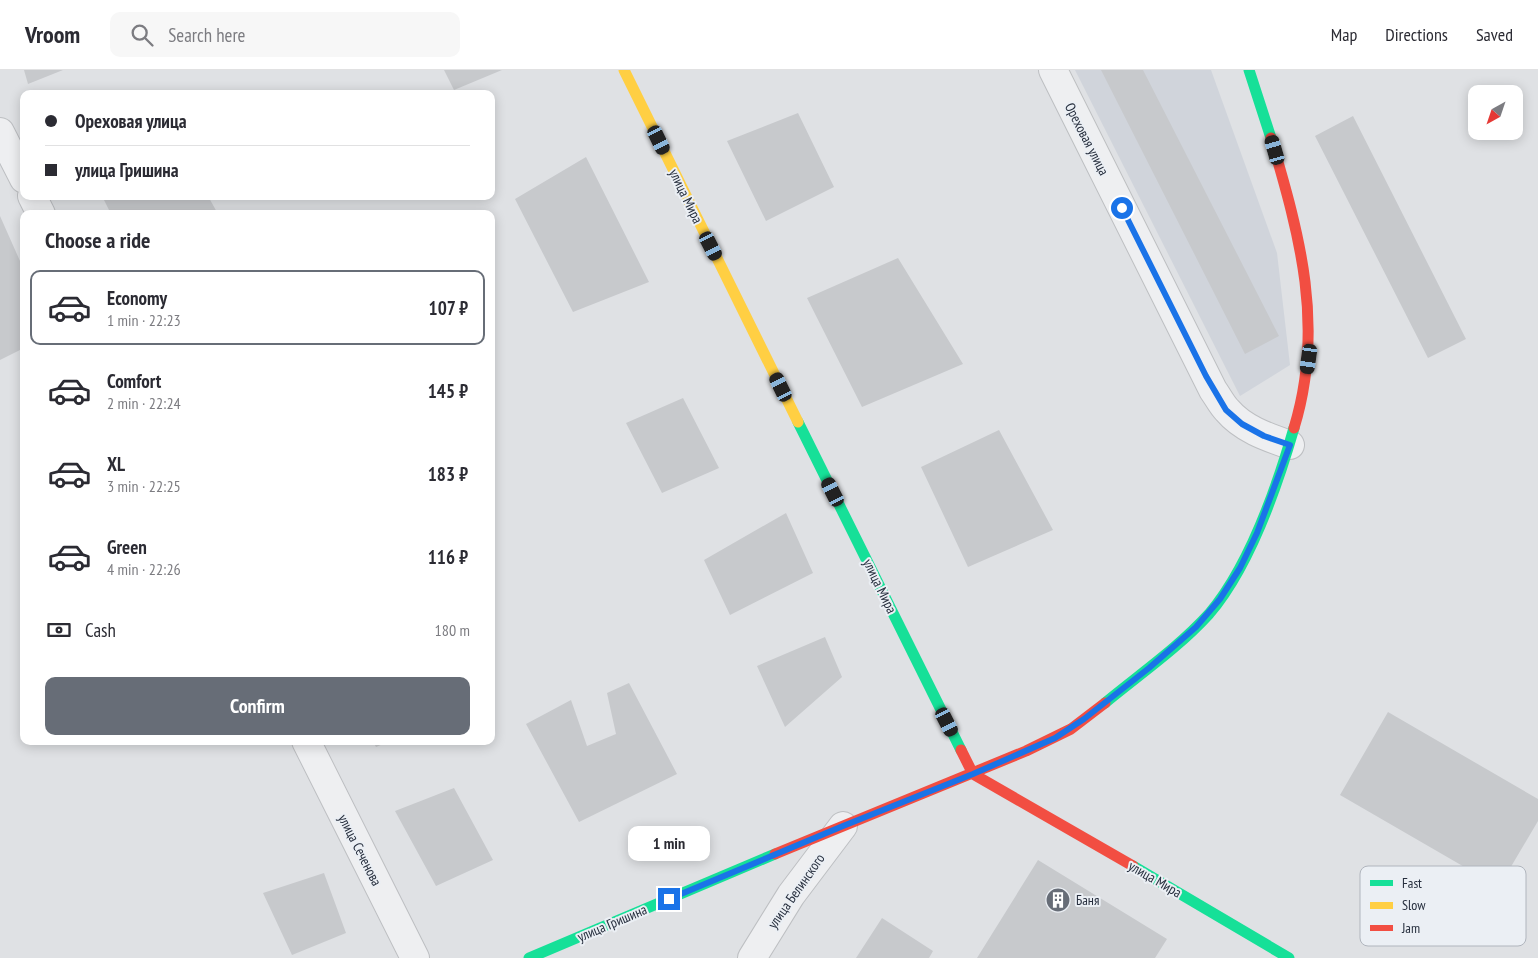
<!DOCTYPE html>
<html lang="en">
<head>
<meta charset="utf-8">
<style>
  :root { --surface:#fff; --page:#f7f7f7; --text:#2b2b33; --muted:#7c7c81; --line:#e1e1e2; --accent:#676d77 }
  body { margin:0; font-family:"PT Sans Narrow",sans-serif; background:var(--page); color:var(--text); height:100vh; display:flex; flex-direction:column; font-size:19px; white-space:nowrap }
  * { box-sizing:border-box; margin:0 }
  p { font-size:16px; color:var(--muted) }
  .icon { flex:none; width:28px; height:28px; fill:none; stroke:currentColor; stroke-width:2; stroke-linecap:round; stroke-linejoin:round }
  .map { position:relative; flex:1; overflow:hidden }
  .drawer { position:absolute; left:20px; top:140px; width:475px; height:535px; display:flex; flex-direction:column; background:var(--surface); border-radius:10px; box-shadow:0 2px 12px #0003 }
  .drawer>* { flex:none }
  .hud { position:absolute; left:20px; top:20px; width:475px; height:110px; border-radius:10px; box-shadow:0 2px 12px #0003; display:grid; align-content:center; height:110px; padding:0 25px; background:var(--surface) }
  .needle { width:32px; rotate:220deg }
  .controls { position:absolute; left:1468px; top:15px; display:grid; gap:10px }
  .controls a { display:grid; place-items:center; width:55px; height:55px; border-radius:10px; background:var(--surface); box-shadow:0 2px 12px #0003; font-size:25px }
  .end { position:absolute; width:22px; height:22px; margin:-11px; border:6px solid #1a73e8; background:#fff; box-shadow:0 0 0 2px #fff }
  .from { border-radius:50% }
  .bubble { position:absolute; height:35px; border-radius:10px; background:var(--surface); box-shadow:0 2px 12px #0003; font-size:16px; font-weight:700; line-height:35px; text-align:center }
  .car { position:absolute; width:15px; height:30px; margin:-15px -8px; border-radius:6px; box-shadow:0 0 4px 1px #0007; background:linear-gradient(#222 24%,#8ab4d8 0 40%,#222 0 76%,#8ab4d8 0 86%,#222 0) }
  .hud b { display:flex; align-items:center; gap:18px; height:48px; font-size:19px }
  .hud b+b { border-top:1px solid var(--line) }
  .hud i { width:12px; height:12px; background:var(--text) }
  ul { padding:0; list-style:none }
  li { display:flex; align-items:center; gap:15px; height:75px; margin:0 10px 8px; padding:0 15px; border:2px solid transparent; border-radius:10px }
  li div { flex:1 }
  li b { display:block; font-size:19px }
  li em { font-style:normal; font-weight:700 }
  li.active { border-color:var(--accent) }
  li>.icon { width:45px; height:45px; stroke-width:1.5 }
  h2 { padding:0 25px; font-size:22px; line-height:60px }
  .pay { display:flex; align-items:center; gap:12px; height:55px; padding:0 25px; font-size:19px }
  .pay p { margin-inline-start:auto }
  .cta { display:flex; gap:10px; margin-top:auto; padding:10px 25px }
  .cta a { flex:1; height:58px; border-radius:10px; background:var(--accent); color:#fff; font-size:20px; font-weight:700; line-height:58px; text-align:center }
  header { display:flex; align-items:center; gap:30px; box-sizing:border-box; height:70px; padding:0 25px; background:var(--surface); border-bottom:1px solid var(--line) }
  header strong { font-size:24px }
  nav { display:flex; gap:28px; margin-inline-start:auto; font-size:18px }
  .search { width:350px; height:45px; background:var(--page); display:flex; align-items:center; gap:12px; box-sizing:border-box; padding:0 18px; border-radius:10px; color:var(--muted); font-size:19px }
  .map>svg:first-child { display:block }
  .built { fill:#d0d4db }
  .building { fill:#c7c9cc }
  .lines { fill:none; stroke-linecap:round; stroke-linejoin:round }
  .street-casing { stroke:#bdbfc2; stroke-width:30 }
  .street { stroke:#eeeff1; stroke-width:28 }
  .fast { stroke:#16e098; stroke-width:11 }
  .slow { stroke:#ffcf43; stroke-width:11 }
  .jam { stroke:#f24e42; stroke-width:11 }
  .route { stroke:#1a73e8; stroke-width:6 }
  .labels { text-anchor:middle; stroke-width:4; stroke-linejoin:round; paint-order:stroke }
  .street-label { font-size:14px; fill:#262e3d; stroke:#ebeff4 }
  .poi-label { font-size:14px; fill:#262e3d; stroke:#ebeff4; text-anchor:start }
  .key { fill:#ebeff4; stroke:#b0b5bd; stroke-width:1 }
  .key-label { font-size:14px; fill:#262e3d }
</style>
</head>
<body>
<header>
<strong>Vroom</strong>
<div class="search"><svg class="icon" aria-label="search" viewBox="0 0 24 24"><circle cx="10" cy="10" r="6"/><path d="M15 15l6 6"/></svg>Search here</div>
<nav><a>Map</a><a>Directions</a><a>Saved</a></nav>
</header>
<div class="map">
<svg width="1538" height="888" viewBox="0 0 1538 888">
  <rect width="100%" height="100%" fill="#dfe1e4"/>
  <path class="built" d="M1075,0H1211L1277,183L1290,295L1240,326Z"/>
  <path class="building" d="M24,0H63L28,14Z
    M444,0H502L454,20Z
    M1101,0H1143L1279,266L1245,284Z
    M798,43L834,117L766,151L727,71Z
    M1353,46L1466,269L1428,288L1315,66Z
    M586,87L649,212L573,242L515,129Z
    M102,126H208L218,144H111Z
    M0,146L24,200V278L0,290Z
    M898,188L963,294L862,337L807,228Z
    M683,328L719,398L662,423L626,353Z
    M999,360L1053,460L968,497L921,397Z
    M786,443L813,503L730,545L704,490Z
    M825,567L842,607L785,657L757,596Z
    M629,613L677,704L579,752L526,654L571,630L587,676L616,664L607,623Z
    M1388,642L1538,729V751L1499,817L1340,725Z
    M373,671H390L376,677Z
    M454,718L493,790L436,816L395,741Z
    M1038,790L1167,869L1155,888H977Z
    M324,803L346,863L292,885L263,823Z
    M882,848L933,881L929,888H856Z"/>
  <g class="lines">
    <defs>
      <path id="street" d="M1053,0L1213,320C1218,327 1222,335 1227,340C1243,359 1267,367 1290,375
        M0,62L24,109
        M32,126L41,144
        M306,671L415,888
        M752,888L791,825L843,756"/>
    </defs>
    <use href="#street" class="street-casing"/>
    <use href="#street" class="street"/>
    <path class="fast" d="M1249,0L1271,68
      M798,352L961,680
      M1105,633C1140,604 1178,578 1209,544C1250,496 1277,417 1294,358
      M1133,796L1289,888
      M529,888L775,784"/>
    <path class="slow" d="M624,0L798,352"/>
    <path class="jam" d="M1271,68C1300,166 1325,257 1294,358
      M961,680L973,704L1133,796
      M775,784L1026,681L1071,659L1105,633"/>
  </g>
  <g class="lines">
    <path class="route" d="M669,829L843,756L973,704L1055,668L1084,649L1149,598L1196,557L1220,529L1240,498L1257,463L1290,375L1264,366L1242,354L1226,340L1206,306L1122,138"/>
  </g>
  <defs>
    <symbol id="building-disc" viewBox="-11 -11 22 22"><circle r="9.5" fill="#676d77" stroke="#ebeff4"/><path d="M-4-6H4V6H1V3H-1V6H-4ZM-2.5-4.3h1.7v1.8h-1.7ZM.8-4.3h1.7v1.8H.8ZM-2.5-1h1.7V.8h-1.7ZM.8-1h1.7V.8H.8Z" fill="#fff"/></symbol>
  </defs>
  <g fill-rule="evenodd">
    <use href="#building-disc" x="1044" y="816" width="28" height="28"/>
  </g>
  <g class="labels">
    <g class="street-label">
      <text transform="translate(1087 69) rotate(63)" y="5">Ореховая улица</text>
      <text transform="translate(686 126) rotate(64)" y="5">улица Мира</text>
      <text transform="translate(880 516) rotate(64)" y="5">улица Мира</text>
      <text transform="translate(360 780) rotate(63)" y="5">улица Сеченова</text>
      <text transform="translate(1155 809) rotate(30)" y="5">улица Мира</text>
      <text transform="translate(796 821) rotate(-55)" y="5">улица Белинского</text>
      <text transform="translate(612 853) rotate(-23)" y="5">улица Гришина</text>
    </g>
    <g class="poi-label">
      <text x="1076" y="835">Баня</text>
    </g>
  </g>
  <rect x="1360" y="796" width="166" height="80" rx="8" class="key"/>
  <rect x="1370" y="810" width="23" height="6" fill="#16e098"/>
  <rect x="1370" y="832" width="23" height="7" fill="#ffcf43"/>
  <rect x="1370" y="855" width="23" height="6" fill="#f24e42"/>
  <g class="key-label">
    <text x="1402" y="818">Fast</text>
    <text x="1402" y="840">Slow</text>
    <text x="1402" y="863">Jam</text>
  </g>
</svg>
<div class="controls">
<a><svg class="needle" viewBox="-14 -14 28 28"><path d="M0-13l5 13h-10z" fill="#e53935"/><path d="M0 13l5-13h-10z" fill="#7c7c81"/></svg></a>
</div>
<i class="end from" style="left:1122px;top:138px"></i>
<i class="end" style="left:669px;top:829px"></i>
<div class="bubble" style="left:628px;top:756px;width:82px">1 min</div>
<i class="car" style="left:659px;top:70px;rotate:154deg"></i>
<i class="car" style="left:1275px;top:80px;rotate:344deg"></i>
<i class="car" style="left:711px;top:176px;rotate:153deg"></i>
<i class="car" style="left:1309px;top:289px;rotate:188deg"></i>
<i class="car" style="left:781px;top:317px;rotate:334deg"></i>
<i class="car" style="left:833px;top:422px;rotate:333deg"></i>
<i class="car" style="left:947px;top:652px;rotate:153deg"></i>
<div class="hud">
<b><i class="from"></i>Ореховая улица</b>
<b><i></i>улица Гришина</b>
</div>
<section class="drawer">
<h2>Choose a ride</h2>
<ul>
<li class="active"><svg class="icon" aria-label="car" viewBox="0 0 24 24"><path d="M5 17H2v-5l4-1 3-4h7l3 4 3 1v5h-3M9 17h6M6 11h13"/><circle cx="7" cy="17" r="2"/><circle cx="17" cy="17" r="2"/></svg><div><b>Economy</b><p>1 min · 22:23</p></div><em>107 ₽</em></li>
<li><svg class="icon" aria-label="car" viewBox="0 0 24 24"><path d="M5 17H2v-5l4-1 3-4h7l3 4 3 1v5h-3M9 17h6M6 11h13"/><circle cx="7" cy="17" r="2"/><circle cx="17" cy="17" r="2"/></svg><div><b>Comfort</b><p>2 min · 22:24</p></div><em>145 ₽</em></li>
<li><svg class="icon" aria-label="car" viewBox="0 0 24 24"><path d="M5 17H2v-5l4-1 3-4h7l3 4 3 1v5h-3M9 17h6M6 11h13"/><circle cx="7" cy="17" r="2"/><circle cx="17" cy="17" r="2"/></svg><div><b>XL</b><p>3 min · 22:25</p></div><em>183 ₽</em></li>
<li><svg class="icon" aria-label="car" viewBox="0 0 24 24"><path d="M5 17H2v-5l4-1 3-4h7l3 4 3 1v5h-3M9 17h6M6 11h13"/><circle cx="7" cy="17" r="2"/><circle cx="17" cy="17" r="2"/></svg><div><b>Green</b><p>4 min · 22:26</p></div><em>116 ₽</em></li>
</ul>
<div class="pay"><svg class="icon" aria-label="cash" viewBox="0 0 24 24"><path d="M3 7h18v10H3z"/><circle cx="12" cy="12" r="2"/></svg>Cash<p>180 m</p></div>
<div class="cta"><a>Confirm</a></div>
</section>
</div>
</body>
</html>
